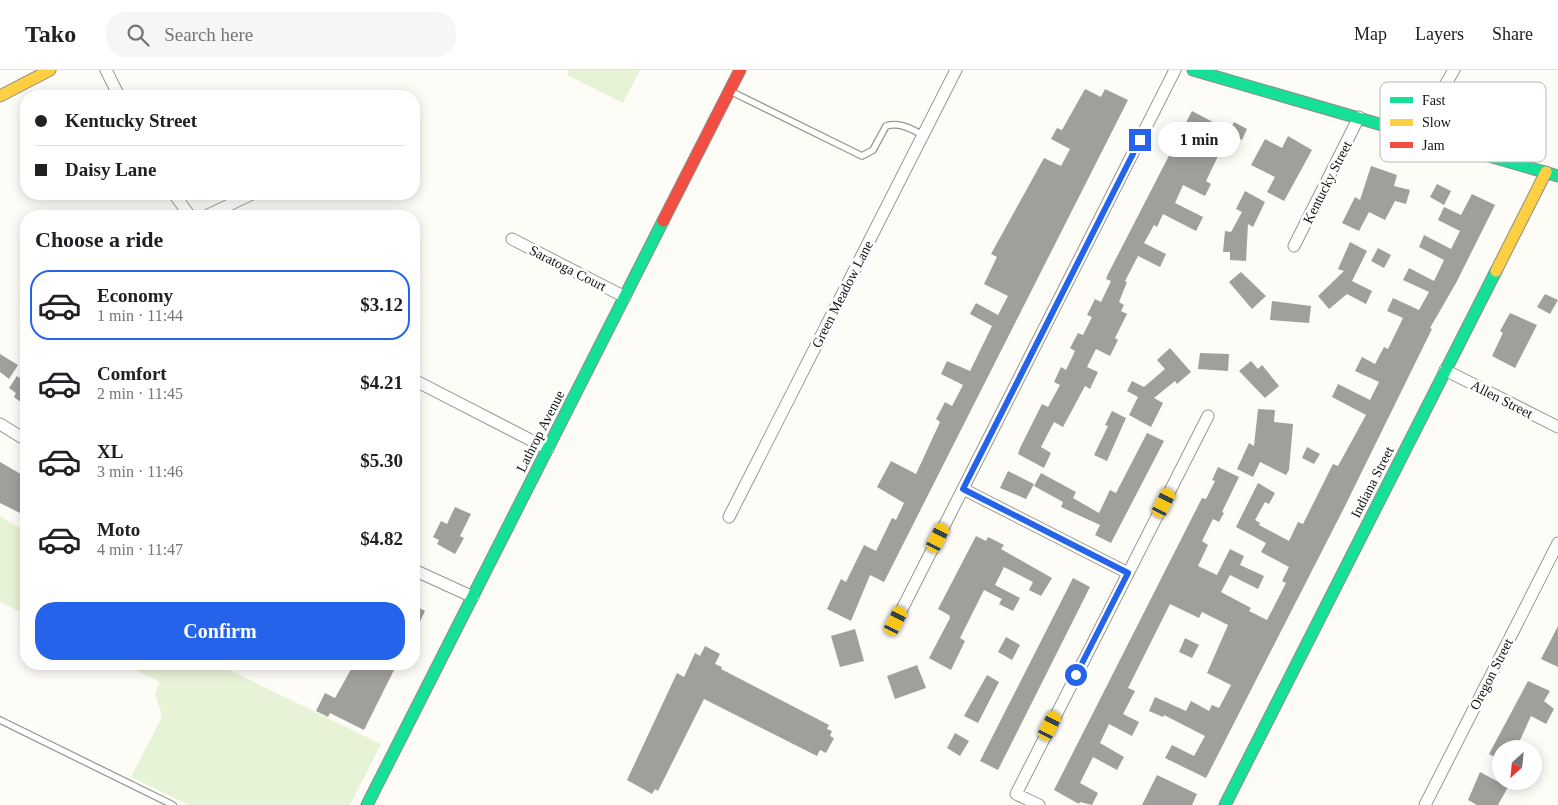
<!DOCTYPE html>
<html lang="en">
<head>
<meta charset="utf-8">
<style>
  :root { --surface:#fff; --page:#f6f6f6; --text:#202124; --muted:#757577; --line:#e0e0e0; --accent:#2563eb }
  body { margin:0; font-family:"Times New Roman",serif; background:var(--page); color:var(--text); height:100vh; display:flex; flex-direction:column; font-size:19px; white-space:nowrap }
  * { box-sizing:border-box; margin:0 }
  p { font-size:16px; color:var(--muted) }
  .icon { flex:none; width:28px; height:28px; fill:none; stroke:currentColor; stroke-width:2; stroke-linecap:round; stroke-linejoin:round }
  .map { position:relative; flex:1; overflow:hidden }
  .side { position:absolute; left:20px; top:140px; width:400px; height:460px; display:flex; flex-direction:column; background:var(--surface); border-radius:20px; box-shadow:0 2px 12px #0003 }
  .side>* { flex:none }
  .banner { position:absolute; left:20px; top:20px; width:400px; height:110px; border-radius:20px; box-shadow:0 2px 12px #0003; display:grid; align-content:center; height:110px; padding:0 15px; background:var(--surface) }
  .needle { width:32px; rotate:207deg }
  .buttons { position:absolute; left:1492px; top:670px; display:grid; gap:10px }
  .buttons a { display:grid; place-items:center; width:50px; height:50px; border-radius:50%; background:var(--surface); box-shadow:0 2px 12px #0003; font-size:25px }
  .end { position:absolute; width:22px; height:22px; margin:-11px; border:6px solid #2563eb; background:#fff; box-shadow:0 0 0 2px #fff }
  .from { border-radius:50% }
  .bubble { position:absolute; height:35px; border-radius:18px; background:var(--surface); box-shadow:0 2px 12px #0003; font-size:16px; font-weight:700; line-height:35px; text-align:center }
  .car { position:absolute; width:15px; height:30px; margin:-15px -8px; border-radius:6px; box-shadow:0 0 4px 1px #0007; background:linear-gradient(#f5c518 24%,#345 0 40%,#f5c518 0 76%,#345 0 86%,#f5c518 0) }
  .banner b { display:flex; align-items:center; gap:18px; height:48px; font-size:19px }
  .banner b+b { border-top:1px solid var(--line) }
  .banner i { width:12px; height:12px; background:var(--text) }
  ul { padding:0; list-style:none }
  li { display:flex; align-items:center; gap:15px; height:70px; margin:0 10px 8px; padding:0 5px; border:2px solid transparent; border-radius:20px }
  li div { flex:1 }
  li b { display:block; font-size:19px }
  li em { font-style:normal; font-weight:700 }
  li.selected { border-color:var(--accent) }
  li>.icon { width:45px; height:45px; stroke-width:1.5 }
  h2 { padding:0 15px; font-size:22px; line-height:60px }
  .action { display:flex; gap:10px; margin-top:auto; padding:10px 15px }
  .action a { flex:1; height:58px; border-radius:20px; background:var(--accent); color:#fff; font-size:20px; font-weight:700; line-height:58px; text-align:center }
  header { display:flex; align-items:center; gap:30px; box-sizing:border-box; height:70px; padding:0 25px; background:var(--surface); border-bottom:1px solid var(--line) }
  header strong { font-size:24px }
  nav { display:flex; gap:28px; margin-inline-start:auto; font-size:18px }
  .search { width:350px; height:45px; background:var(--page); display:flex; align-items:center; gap:12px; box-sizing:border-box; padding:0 18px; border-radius:20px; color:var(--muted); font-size:19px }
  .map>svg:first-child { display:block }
  .green { fill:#e7f3d7 }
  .building { fill:#a19f9c }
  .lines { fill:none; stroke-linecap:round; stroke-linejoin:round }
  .lane-casing { stroke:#979795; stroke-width:8 }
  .street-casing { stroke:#979795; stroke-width:13 }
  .fast-casing { stroke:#8e8d8b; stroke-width:13 }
  .slow-casing { stroke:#8e8d8b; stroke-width:13 }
  .jam-casing { stroke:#8e8d8b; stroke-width:13 }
  .lane { stroke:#fffffe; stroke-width:5.5 }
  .street { stroke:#fffffe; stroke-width:11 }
  .fast { stroke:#16e098; stroke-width:11 }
  .slow { stroke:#ffcf43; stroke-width:11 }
  .jam { stroke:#f24e42; stroke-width:11 }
  .route { stroke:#2563eb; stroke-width:6 }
  .labels { text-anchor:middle; stroke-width:5; stroke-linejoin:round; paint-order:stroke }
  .street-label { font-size:14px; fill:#111; stroke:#fff }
  .key { fill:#fff; stroke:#b8b8b8; stroke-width:1 }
  .key-label { font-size:14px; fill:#111 }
</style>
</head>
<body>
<header>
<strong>Tako</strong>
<div class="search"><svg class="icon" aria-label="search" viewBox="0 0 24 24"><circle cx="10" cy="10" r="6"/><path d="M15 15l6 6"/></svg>Search here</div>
<nav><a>Map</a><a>Layers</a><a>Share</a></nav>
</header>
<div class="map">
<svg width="1558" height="735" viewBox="0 0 1558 735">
  <rect width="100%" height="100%" fill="#fdfcf7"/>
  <path class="green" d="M569,0H640L623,33L567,5Z
    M0,446L26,462V545L0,532Z
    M123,594H217L381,674L350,735H189L131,707L162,647L155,623L160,612Z"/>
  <path class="building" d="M1085,19L1101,27L1105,19L1128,30L884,512L870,505L851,551L827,539L841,509L846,512L864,475L876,481L892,448L896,450L904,433L877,417L891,391L916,404L940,352L936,349L945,332L952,336L963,315L941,304L947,291L970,301L992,256L970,244L976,233L998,245L1008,226L984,214L997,187L991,184L1044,88L1061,96L1070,79L1051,69L1057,58L1062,60Z
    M1192,41L1213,52L1202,73L1220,82L1206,111L1211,114L1205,126L1183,115L1175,133L1203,147L1196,161L1163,144L1157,157L1154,155L1144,173L1166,184L1160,197L1138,186L1125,211L1127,212L1119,232L1124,235L1121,241L1127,244L1115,268L1118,270L1110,286L1096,279L1087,297L1098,302L1090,319L1085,316L1063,357L1054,352L1041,377L1051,383L1044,398L1018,384L1020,378L1042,334L1048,337L1060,315L1054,312L1061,297L1066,300L1075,281L1070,278L1078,263L1083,265L1092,247L1087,245L1095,229L1101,232L1111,211L1106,209L1108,204Z
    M1234,52L1247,59L1242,70L1228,63Z
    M1288,66L1312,80L1284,131L1267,122L1275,107L1251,95L1265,69L1282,78Z
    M1371,96L1397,105L1394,116L1410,120L1406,134L1395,131L1385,150L1369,142L1359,161L1342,153L1355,127L1360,130Z
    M1437,114L1451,121L1444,135L1430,127Z
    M1245,121L1265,132L1253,157L1248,154L1246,191L1230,190V182H1223L1225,161L1231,162L1242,142L1236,139Z
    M1472,124L1495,135L1456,213L1430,258L1432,259L1344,438L1206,708L1165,688L1172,675L1194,686L1205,666L1164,645L1163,647L1149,641L1155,627L1186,641L1191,631L1209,641L1212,635L1219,638L1231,615L1207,603L1228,555L1202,542L1199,548L1170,534L1128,618L1135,621L1123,644L1139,652L1132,666L1109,654L1100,673L1124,687L1117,700L1093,687L1080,713L1098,723L1092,735L1080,732L1079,734L1054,720L1202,428L1206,429L1215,411L1212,410L1218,397L1239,407L1222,442L1224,443L1219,452L1213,449L1202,471L1208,475L1198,496L1217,505L1230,479L1244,486L1240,495L1264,506L1258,519L1230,505L1221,522L1251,538L1249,541L1267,550L1286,513L1282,511L1289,497L1261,482L1266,473L1236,457L1258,413L1275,423L1269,434L1265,432L1255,450L1260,453L1259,455L1289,471L1298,452L1303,454L1333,394L1338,396L1366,345L1332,327L1338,314L1370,330L1379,312L1355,301L1362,287L1375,294L1384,277L1388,279L1403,248L1387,241L1393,228L1419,240L1429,222L1403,210L1409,198L1434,211L1444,190L1419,177L1424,165L1451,179L1460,161L1438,150L1444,137L1461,145Z
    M1350,172L1367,181L1352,211L1372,221L1366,234L1347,224L1329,239L1318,226L1344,201L1338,199Z
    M1378,178L1391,185L1384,198L1371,191Z
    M1241,202L1266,226L1252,239L1229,212Z
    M1545,224L1558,230L1550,244L1537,237Z
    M1272,231L1311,236L1309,253L1270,250Z
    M1510,243L1537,255L1515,298L1492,286L1503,263L1500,261Z
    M1170,278L1191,302L1177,314L1175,311L1154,328L1163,333L1151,357L1129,345L1138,327L1127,321L1132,311L1144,317L1165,299L1157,290Z
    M1200,283L1229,284L1228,301L1198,299Z
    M0,284L18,295L9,309L0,302Z
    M1251,291L1258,299L1262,295L1279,316L1265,328L1239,301Z
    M17,306L24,311L26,308V336L14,327L16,323L9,318Z
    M1258,339L1275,340L1274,352L1293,354L1289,400L1286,405L1260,392L1253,407L1237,399L1249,373L1254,376Z
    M1112,341L1126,348L1107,391L1094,385L1108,356L1105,355Z
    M1147,363L1164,371L1111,473L1095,465L1100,455L1061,437L1063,432L1034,416L1041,403L1076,422L1073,428L1099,443L1110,420L1116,423Z
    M1307,377L1320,384L1314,394L1302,388Z
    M0,392L26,407V446L0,433Z
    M1008,401L1034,414L1026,429L1000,418Z
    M455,437L471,444L460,466L464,468L455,484L437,474L439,470L433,467L441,451L447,454Z
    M976,466L986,471L988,467L1004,475L1001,479L1052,508L1041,526L1029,520L1033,512L1004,497L995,515L1020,528L1013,541L999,534L1002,529L984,520L960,568L965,571L951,600L929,588L950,548L949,545L938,539Z
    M1073,508L1090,517L998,700L980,691Z
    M414,535L425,541L414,564Z
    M1558,556V597L1541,589Z
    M855,559L864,591L840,597L831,566Z
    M1006,567L1020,575L1012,590L998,582Z
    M1185,568L1199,575L1192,588L1179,582Z
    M705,576L720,584L715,594L722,597L721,599L829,655L827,659L832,661L830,666L834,668L826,683L820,680L817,686L813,684L704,629L658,721L655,719L652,724L627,710L677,603L684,607L695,583L700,586Z
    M354,594H397L364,660L330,643L328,647L316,641L325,623L335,628Z
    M917,595L926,618L895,629L887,606Z
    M987,605L999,612L978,653L964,646Z
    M1528,611L1550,621L1544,631L1554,639L1546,654L1531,646L1516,679H1501V690L1489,684Z
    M955,663L969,671L960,686L947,678Z
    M1480,702L1508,717L1498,735H1477L1468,730Z
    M1157,705L1197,724L1192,735H1142Z"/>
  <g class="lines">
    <defs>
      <path id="lane" d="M730,21L862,86L873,80L886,56C900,52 911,59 923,65
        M0,650L173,735"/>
      <path id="street" d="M106,0L119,26
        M1416,64L1454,0
        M174,124L190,146
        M206,146L252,124
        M512,169L625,227
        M1294,176L1359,47
        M1445,300L1558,357
        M414,310L548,379
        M0,354L26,370
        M963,419L1128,503
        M729,447L956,0
        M414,500L473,527
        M896,551L1175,0
        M1039,735L1016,724L1208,346
        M1425,735L1558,473"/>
      <path id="fast" d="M1193,0L1558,106
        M367,735L663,151
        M1225,735L1496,201"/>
      <path id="slow" d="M0,26L50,0
        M1496,201L1546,102"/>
      <path id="jam" d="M663,151L740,0"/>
    </defs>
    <use href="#lane" class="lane-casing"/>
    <use href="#street" class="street-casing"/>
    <use href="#fast" class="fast-casing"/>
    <use href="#slow" class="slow-casing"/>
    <use href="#jam" class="jam-casing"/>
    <use href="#lane" class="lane"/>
    <use href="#street" class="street"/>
    <use href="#fast" class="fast"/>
    <use href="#slow" class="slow"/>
    <use href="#jam" class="jam"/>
  </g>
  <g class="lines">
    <path class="route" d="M1076,605L1128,503L963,419L1140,70"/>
  </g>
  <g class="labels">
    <g class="street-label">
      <text transform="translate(1327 112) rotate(-63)" y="5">Kentucky Street</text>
      <text transform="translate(568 198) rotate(27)" y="5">Saratoga Court</text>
      <text transform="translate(842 224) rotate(-63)" y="5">Green Meadow Lane</text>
      <text transform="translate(1502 329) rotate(27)" y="5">Allen Street</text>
      <text transform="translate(540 361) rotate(-63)" y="5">Lathrop Avenue</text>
      <text transform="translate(1372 412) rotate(-63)" y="5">Indiana Street</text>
      <text transform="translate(1491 604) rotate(-63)" y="5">Oregon Street</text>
    </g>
  </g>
  <rect x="1380" y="12" width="166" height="80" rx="8" class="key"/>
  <rect x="1390" y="27" width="23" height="6" fill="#16e098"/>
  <rect x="1390" y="49" width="23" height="7" fill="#ffcf43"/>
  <rect x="1390" y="72" width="23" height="6" fill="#f24e42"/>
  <g class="key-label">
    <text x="1422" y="35">Fast</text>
    <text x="1422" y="57">Slow</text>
    <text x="1422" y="80">Jam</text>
  </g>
</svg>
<div class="buttons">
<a><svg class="needle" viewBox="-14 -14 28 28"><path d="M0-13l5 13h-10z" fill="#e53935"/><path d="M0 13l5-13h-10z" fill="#757577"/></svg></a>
</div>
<i class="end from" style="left:1076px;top:605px"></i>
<i class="end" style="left:1140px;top:70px"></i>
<div class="bubble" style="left:1158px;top:52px;width:82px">1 min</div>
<i class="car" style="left:1164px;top:433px;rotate:27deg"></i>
<i class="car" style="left:938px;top:468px;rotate:27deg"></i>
<i class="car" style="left:896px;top:551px;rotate:27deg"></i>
<i class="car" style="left:1050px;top:656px;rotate:27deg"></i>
<div class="banner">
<b><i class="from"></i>Kentucky Street</b>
<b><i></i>Daisy Lane</b>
</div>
<section class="side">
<h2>Choose a ride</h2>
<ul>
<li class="selected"><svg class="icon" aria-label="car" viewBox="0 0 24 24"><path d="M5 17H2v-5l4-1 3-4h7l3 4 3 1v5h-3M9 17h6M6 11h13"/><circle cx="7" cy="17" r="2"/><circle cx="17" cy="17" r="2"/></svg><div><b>Economy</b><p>1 min · 11:44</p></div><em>$3.12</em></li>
<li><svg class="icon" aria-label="car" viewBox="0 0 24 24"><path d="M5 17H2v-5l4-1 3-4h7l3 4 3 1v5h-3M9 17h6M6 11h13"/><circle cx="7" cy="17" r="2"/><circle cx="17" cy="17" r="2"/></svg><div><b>Comfort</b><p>2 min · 11:45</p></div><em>$4.21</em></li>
<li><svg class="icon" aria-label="car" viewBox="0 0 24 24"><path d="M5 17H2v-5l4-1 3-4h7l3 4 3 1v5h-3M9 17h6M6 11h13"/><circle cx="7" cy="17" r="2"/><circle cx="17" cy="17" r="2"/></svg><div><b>XL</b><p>3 min · 11:46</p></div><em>$5.30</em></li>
<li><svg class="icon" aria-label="car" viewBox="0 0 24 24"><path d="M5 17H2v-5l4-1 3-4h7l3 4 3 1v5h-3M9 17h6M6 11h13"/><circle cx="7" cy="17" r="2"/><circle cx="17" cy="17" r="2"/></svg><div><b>Moto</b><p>4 min · 11:47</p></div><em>$4.82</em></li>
</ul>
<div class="action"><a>Confirm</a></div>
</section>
</div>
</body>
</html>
